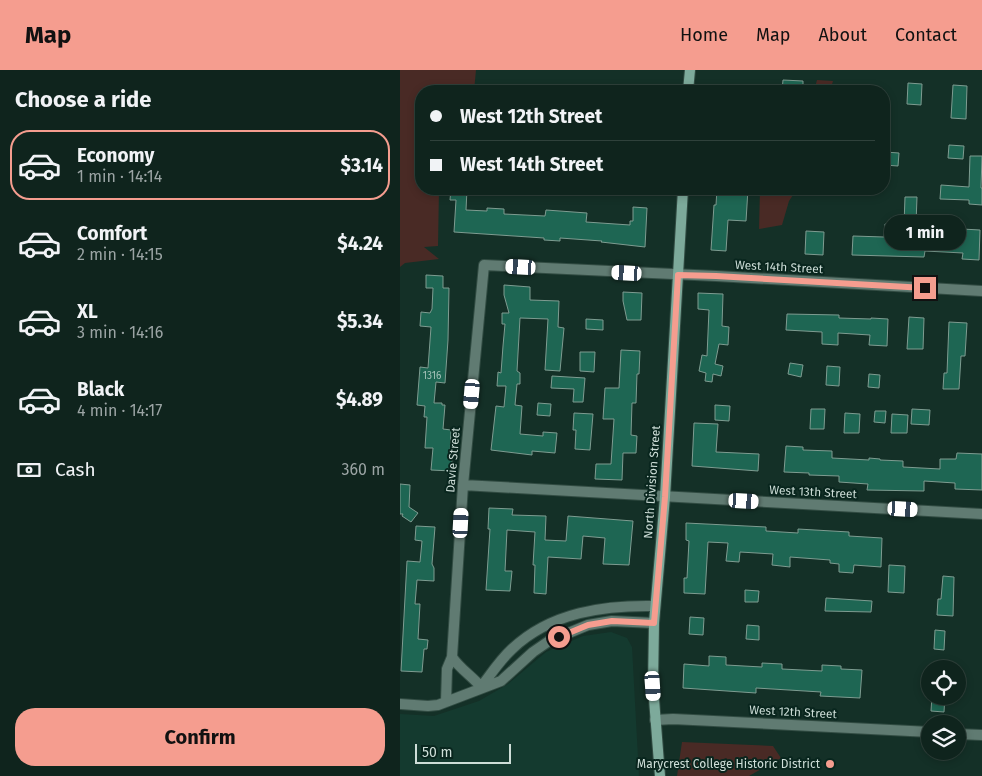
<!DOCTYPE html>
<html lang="en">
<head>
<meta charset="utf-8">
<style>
  :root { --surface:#0f241d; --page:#182c26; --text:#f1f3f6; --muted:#9ba4a4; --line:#2f413b; --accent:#f59d8f }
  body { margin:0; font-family:"Fira Sans",sans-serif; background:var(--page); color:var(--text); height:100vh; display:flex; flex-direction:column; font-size:19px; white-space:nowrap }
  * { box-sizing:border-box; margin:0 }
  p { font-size:16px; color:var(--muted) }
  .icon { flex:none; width:28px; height:28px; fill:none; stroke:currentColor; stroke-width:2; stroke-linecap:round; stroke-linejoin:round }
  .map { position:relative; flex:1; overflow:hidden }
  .panel { display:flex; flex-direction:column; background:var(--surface); width:400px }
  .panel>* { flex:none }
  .banner { position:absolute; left:15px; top:15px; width:475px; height:110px; border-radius:20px; box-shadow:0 2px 8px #0003,0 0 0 1px var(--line); display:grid; align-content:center; height:110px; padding:0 15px; background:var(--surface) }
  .tools { position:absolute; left:521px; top:590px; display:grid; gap:10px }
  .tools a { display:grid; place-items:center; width:45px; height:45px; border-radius:50%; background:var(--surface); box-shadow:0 2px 8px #0003,0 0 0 1px var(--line); font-size:25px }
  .scale { position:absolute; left:15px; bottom:12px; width:96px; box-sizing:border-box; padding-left:5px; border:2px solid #ceded8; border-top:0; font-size:14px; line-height:18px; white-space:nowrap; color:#ceded8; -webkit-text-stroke:4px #09261e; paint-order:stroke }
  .end { position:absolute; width:22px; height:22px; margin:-11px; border:6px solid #f59d8f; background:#111; box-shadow:0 0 0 2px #111 }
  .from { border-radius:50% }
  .bubble { position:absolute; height:35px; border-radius:18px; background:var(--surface); box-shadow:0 2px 8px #0003,0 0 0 1px var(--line); font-size:16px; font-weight:700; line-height:35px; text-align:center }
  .car { position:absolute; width:15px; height:30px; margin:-15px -8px; border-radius:6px; box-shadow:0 0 4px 1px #0007; background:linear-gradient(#fff 24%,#345 0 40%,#fff 0 76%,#345 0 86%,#fff 0) }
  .banner b { display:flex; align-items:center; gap:18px; height:48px; font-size:19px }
  .banner b+b { border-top:1px solid var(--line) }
  .banner i { width:12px; height:12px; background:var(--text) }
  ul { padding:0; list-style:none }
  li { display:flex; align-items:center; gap:15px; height:70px; margin:0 10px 8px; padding:0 5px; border:2px solid transparent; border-radius:20px }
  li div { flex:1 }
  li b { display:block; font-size:19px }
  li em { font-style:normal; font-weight:700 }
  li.active { border-color:var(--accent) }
  li>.icon { width:45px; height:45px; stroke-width:1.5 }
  h2 { padding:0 15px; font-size:22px; line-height:60px }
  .pay { display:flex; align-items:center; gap:12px; height:55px; padding:0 15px; font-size:19px }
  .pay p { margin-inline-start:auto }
  .action { display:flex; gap:10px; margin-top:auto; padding:10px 15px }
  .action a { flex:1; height:58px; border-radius:20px; background:var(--accent); color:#111; font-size:20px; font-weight:700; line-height:58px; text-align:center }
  header { display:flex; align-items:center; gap:30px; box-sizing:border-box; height:70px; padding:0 25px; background:var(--accent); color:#111 }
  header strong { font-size:24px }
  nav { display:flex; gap:28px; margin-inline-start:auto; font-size:18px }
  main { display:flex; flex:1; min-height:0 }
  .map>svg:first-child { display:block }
  .built { fill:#143a2f }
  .green { fill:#492a25 }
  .building { fill:#1e6653; stroke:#7e9c91 }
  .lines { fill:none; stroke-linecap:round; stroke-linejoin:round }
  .minor-casing { stroke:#324c43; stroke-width:12 }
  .secondary-casing { stroke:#324c43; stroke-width:12 }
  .minor { stroke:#607b72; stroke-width:10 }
  .secondary { stroke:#7daa9b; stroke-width:10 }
  .route { stroke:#f59d8f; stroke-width:6 }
  .poi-dot { fill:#f59d8f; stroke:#09261e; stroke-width:2 }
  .labels { text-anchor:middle; stroke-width:4; stroke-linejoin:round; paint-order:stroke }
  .number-label { font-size:10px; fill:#a2c0b7 }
  .street-label { font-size:12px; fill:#ceded8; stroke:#09261e }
  .poi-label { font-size:12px; fill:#ceded8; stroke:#09261e; text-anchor:end }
</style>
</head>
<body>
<header>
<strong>Map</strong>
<nav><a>Home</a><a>Map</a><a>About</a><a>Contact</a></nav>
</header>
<main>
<section class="panel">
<h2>Choose a ride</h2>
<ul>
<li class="active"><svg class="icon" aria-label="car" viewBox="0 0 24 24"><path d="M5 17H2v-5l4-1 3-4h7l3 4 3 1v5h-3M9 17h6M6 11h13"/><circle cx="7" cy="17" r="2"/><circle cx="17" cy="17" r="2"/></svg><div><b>Economy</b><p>1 min · 14:14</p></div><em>$3.14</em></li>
<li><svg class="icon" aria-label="car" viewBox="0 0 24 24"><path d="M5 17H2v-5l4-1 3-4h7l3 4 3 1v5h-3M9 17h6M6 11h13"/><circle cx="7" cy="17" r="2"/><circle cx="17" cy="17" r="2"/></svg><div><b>Comfort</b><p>2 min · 14:15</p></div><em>$4.24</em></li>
<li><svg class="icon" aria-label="car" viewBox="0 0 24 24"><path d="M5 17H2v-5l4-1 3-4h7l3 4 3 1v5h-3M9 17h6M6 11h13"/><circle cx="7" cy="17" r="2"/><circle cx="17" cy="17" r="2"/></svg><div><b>XL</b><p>3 min · 14:16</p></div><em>$5.34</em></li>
<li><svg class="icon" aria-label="car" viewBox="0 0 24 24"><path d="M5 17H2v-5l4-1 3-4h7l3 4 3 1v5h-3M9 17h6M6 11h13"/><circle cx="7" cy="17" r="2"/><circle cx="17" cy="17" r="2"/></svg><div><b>Black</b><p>4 min · 14:17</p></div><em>$4.89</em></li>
</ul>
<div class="pay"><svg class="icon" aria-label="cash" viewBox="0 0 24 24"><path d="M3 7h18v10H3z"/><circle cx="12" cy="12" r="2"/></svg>Cash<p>360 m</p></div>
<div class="action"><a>Confirm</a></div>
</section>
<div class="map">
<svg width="582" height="706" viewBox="0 0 582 706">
  <rect width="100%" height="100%" fill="#143027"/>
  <path class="built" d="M211,562L227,568L232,577L239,706H0V644L34,646L79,631L108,614L146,582L183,566Z"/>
  <path class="green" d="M0,0H76L74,21H21V119H39L38,176L24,177L39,189L5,193L0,197Z
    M417,10L433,11L430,21H414Z
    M360,119H397L389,131L382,155L359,159Z
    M282,672L373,676L381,688L349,706H277Z"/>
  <path class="building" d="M383,10L403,11V21H382Z
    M508,13L522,14L521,35L507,34Z
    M553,15L567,16L566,49L551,48Z
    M549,75L564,76L563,89L548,88Z
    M485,82L499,83L498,96L484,95Z
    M570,86H582L581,118H582V135L569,134V130L540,129L541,115L569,117Z
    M51,119H67L66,140L87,141V138L104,139V144L145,146L146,140L187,143L186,152L230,155V151H233V137L247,138L245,177L201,172L202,171L160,168V171L144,170V168L54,162L56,130H50Z
    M317,119H348L346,151L328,150L326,181L311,180L314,135H316Z
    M505,127H517L516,154L526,155V157L580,160L579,190L562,189L563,183L525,181L524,187L452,185L453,166L484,167L485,154L504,155Z
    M406,161L424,162L423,185L405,184Z
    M26,205L43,206V218H49L48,270L45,313L36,312L34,333H42V335H45L43,359L51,360L50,387H52V401L31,400L33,378H25L27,347H24L25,336L17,335L20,297L28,298L31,257L20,256L21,242L30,243L32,239L33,218H26Z
    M104,215L130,217V230L159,231L158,257L164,258L160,301L145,300L148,249L120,248L117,301L120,303V314H117L115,335L122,336L120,364L143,366V362L157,363L155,383L132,381V385L91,380L96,336L104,337L106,316H97L98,302L101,303L103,276L105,254H102V243H109L104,225Z
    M223,222L242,223L241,250H227L223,231Z
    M298,223L323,224L322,256L329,257L328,275L319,274L315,294L323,296L321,306L313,304L312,312L305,311L306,303L299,301L302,285L307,286L309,240L298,239Z
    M387,244L439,245V248L471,249V248L488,249L487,276L469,275L470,265L438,263V275L422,274V262L386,260Z
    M509,247L524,248L523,279H507Z
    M186,249L203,250V260L186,259Z
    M549,252L567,253L565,286H561L559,319H543L544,303H547Z
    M221,280L240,281L239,304H237L236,333H232L231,365L237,366L236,383H223L222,410L195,409L196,394H211L214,349H203L205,318H219Z
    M180,282H195L194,302L180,301Z
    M390,293L403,295L401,307L388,304Z
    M427,296L440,297L439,316L426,315Z
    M469,304L480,305L479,318L468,317Z
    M152,306L185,308L183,332H173L174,319L151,318Z
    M138,333L151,334L150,346L137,345Z
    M315,335L330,336L329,351L315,350Z
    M411,339H425L424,359H410Z
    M512,339L530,340L529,355L511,354Z
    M475,341H486L485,353L474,352Z
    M174,343L193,344L190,380L175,379L176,360H173Z
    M445,343L460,344L459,363H444Z
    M492,344L508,345L507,363H491Z
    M294,353L318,354L316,382L359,384L358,401L292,396Z
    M386,376L403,377V380L432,381V388L469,390V388L480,389V390L503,391V397L540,399V389H556L557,383L582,384V420L555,419V413L524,411V421L467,420L468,414L439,412V406L409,405V403L384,402Z
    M0,414L10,415L9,437L18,443L11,452L2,446L3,444H0Z
    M89,438L113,439L112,445L146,446L145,470L166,471L168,446L233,451L229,495L203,494L205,468L183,466L181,489L148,487L146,524L134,523L135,495H133L135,462L107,460L105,501H112L110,521L86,520L90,459H88Z
    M286,453L366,457V461L398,463V459L449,462V466L482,468L481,497L454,495L453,503L439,502V494L430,493V490L390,487V497L372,495L373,484L340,482L339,492L326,491L328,473L308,472L305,524L284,523V508H287L289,471L286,470Z
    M16,456L35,457L32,494L34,498V511L17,510L15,534H20L18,569L28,570L27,579H24L22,602L1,601L7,491L20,492L22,471L15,470Z
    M489,495L505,496L504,523L488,522Z
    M543,506L554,507L553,546L537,545L538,529H541Z
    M345,520L359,521L358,532H345Z
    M426,528L472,531L471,542L425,541Z
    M290,547L304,548L303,565L289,564Z
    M347,555L359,556V570L346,569Z
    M535,560L545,561L544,580L534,579Z
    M309,586L326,587V595L362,597V593L382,594V599L422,601V595L441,596V599L462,600L460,628L420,626L421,622L356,618V623L283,618L284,594L309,596Z
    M532,626H545L544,642L531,641Z"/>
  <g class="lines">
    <defs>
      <path id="minor" d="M63,415L582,444
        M52,587C60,599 72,606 81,617
        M81,617C91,604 100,590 112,579C151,542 205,535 255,536
        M46,632L47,599L52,587L63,415L84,195L316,206L582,221
        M0,634L28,636L38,635L101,611L133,582L149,571L188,555L212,551L254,553
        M255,650L273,649L530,662
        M558,664L582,665"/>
      <path id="secondary" d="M288,21L290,0
        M260,706L253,616L254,553L265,427L283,119"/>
    </defs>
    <use href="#minor" class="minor-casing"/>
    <use href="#secondary" class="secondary-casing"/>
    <use href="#minor" class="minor"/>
    <use href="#secondary" class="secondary"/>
  </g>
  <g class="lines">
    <path class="route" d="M159,567L188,555L212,551L254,553L265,427L278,205L316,206L525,218"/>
  </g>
  <circle class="poi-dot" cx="430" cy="694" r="5"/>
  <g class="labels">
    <g class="number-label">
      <text x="32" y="309">1316</text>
    </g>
    <g class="street-label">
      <text transform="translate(379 197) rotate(3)" y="4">West 14th Street</text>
      <text transform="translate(53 390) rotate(-85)" y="4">Davie Street</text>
      <text transform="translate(252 412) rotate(-86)" y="4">North Division Street</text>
      <text transform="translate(413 422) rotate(3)" y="4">West 13th Street</text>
      <text transform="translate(393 642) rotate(3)" y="4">West 12th Street</text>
    </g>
    <g class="poi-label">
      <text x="420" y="698">Marycrest College Historic District</text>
    </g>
  </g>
</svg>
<div class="tools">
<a><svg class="icon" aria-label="locate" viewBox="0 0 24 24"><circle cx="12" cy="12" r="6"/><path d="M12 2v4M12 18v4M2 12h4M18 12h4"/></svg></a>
<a><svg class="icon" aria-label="layers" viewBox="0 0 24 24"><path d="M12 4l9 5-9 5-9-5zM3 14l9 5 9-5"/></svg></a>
</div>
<div class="scale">50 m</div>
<i class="end from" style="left:159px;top:567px"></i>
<i class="end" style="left:525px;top:218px"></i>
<div class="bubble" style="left:484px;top:145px;width:82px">1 min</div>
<i class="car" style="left:121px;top:197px;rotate:273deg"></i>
<i class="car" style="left:227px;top:203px;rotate:273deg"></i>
<i class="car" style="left:72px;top:324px;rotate:185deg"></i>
<i class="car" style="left:344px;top:431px;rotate:93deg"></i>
<i class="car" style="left:503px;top:439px;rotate:93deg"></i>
<i class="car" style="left:61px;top:453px;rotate:3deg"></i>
<i class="car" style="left:253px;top:616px;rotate:176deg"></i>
<div class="banner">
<b><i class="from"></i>West 12th Street</b>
<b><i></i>West 14th Street</b>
</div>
</div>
</main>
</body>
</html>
